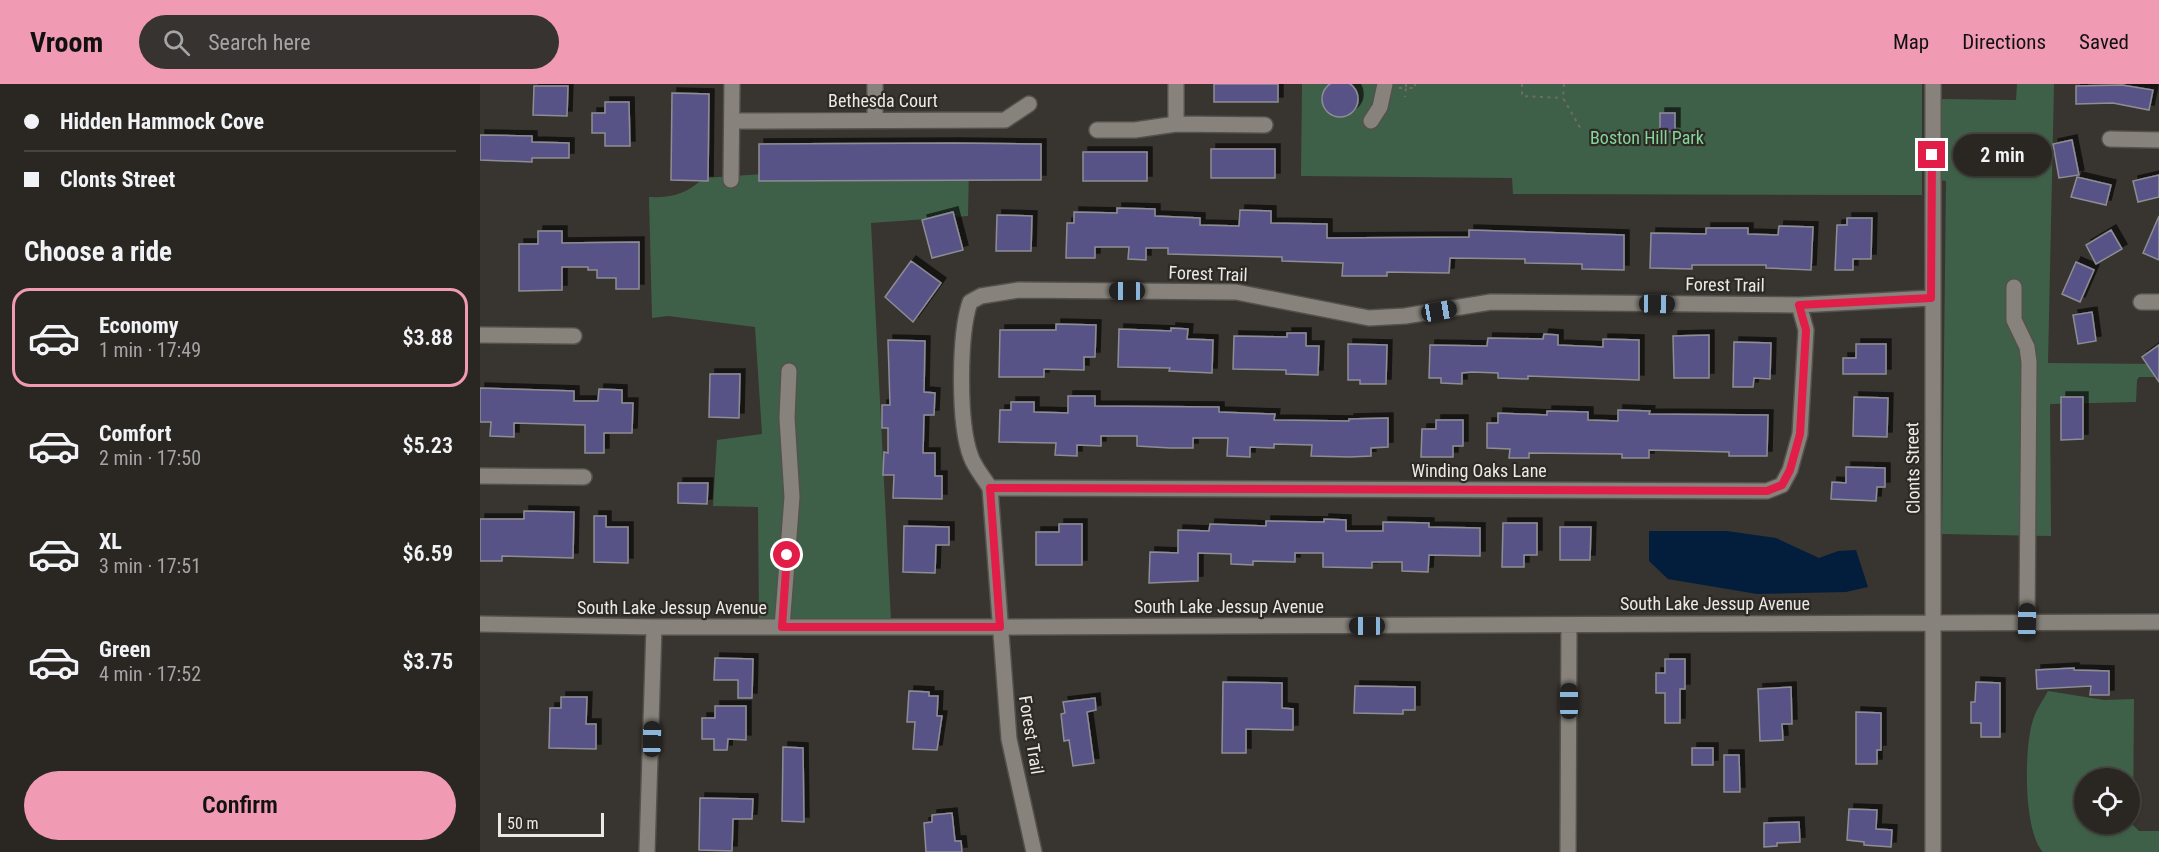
<!DOCTYPE html>
<html lang="en">
<head>
<meta charset="utf-8">
<style>
  :root { --surface:#2a2723; --page:#363330; --text:#f1f3f6; --muted:#a5a5a6; --line:#464441; --accent:#f19ab3 }
  body { margin:0; font-family:"Roboto Condensed",sans-serif; background:var(--page); color:var(--text); height:100vh; display:flex; flex-direction:column; font-size:22px; white-space:nowrap }
  * { box-sizing:border-box; margin:0 }
  p { font-size:20px; color:var(--muted) }
  .icon { flex:none; width:33px; height:33px; fill:none; stroke:currentColor; stroke-width:2; stroke-linecap:round; stroke-linejoin:round }
  .map { position:relative; flex:1; overflow:hidden }
  .side { display:flex; flex-direction:column; background:var(--surface); width:480px }
  .side>* { flex:none }
  .top-card { display:grid; align-content:center; height:132px; padding:0 24px; background:var(--surface) }
  .buttons { position:absolute; left:1594px; top:684px; display:grid; gap:12px }
  .buttons a { display:grid; place-items:center; width:66px; height:66px; border-radius:50%; background:var(--surface); box-shadow:0 2px 4px #0004,0 0 0 2px var(--line); font-size:30px }
  .scale { position:absolute; left:18px; bottom:15px; width:106px; box-sizing:border-box; padding-left:6px; border:3px solid #ebe9e6; border-top:0; font-size:16px; line-height:21px; white-space:nowrap; color:#ebe9e6; -webkit-text-stroke:4px #2d2a25; paint-order:stroke }
  .end { position:absolute; width:27px; height:27px; margin:-14px; border:8px solid #e11d48; background:#fff; box-shadow:0 0 0 3px #fff }
  .from { border-radius:50% }
  .bubble { position:absolute; height:42px; border-radius:21px; background:var(--surface); box-shadow:0 2px 4px #0004,0 0 0 2px var(--line); font-size:20px; font-weight:600; line-height:42px; text-align:center }
  .car { position:absolute; width:18px; height:36px; margin:-18px -9px; border-radius:8px; box-shadow:0 0 4px 2px #0007; background:linear-gradient(#222 24%,#8ab4d8 0 40%,#222 0 76%,#8ab4d8 0 86%,#222 0) }
  .top-card b { display:flex; align-items:center; gap:21px; height:57px; font-size:22px }
  .top-card b+b { border-top:2px solid var(--line) }
  .top-card i { width:15px; height:15px; background:var(--text) }
  ul { padding:0; list-style:none }
  li { display:flex; align-items:center; gap:18px; height:99px; margin:0 12px 9px; padding:0 12px; border:3px solid transparent; border-radius:18px }
  li div { flex:1 }
  li b { display:block; font-size:22px }
  li em { font-style:normal; font-weight:600 }
  li.selected { border-color:var(--accent) }
  li>.icon { width:54px; height:54px; stroke-width:1.5 }
  h2 { padding:0 24px; font-size:27px; line-height:72px }
  .button { display:flex; gap:12px; margin-top:auto; padding:12px 24px }
  .button a { flex:1; height:69px; border-radius:36px; background:var(--accent); color:#111; font-size:24px; font-weight:600; line-height:69px; text-align:center }
  header { display:flex; align-items:center; gap:36px; box-sizing:border-box; height:84px; padding:0 30px; background:var(--accent); color:#111 }
  header strong { font-size:28px }
  nav { display:flex; gap:33px; margin-inline-start:auto; font-size:21px }
  .search { width:420px; height:54px; background:var(--page); display:flex; align-items:center; gap:15px; box-sizing:border-box; padding:0 21px; border-radius:33px; color:var(--muted); font-size:22px }
  main { display:flex; flex:1; min-height:0 }
  .map>svg:first-child { display:block }
  .green { fill:#3f6048; fill-rule:evenodd }
  .water { fill:#031e3d }
  .building { fill:#595287; stroke:#8d8d94; stroke-width:1.5; filter:url(#shadow) }
  .lines { fill:none; stroke-linecap:round; stroke-linejoin:round }
  .minor-casing { stroke:#54514d; stroke-width:18 }
  .path { stroke:#6f6b67; stroke-width:2; stroke-dasharray:3 4.5; stroke-linecap:butt }
  .minor { stroke:#87837c; stroke-width:15 }
  .route { stroke:#e11d48; stroke-width:8 }
  .labels { text-anchor:middle; stroke-width:4.5; stroke-linejoin:round; paint-order:stroke }
  .street-label { font-size:18px; fill:#ebe9e6; stroke:#2d2a25 }
  .park-label { font-size:18px; fill:#84d49b; stroke:#2d2a25 }
</style>
</head>
<body>
<header>
<strong>Vroom</strong>
<div class="search"><svg class="icon" aria-label="search" viewBox="0 0 24 24"><circle cx="10" cy="10" r="6"/><path d="M15 15l6 6"/></svg>Search here</div>
<nav><a>Map</a><a>Directions</a><a>Saved</a></nav>
</header>
<main>
<section class="side">
<div class="top-card">
<b><i class="from"></i>Hidden Hammock Cove</b>
<b><i></i>Clonts Street</b>
</div>
<h2>Choose a ride</h2>
<ul>
<li class="selected"><svg class="icon" aria-label="car" viewBox="0 0 24 24"><path d="M5 17H2v-5l4-1 3-4h7l3 4 3 1v5h-3M9 17h6M6 11h13"/><circle cx="7" cy="17" r="2"/><circle cx="17" cy="17" r="2"/></svg><div><b>Economy</b><p>1 min · 17:49</p></div><em>$3.88</em></li>
<li><svg class="icon" aria-label="car" viewBox="0 0 24 24"><path d="M5 17H2v-5l4-1 3-4h7l3 4 3 1v5h-3M9 17h6M6 11h13"/><circle cx="7" cy="17" r="2"/><circle cx="17" cy="17" r="2"/></svg><div><b>Comfort</b><p>2 min · 17:50</p></div><em>$5.23</em></li>
<li><svg class="icon" aria-label="car" viewBox="0 0 24 24"><path d="M5 17H2v-5l4-1 3-4h7l3 4 3 1v5h-3M9 17h6M6 11h13"/><circle cx="7" cy="17" r="2"/><circle cx="17" cy="17" r="2"/></svg><div><b>XL</b><p>3 min · 17:51</p></div><em>$6.59</em></li>
<li><svg class="icon" aria-label="car" viewBox="0 0 24 24"><path d="M5 17H2v-5l4-1 3-4h7l3 4 3 1v5h-3M9 17h6M6 11h13"/><circle cx="7" cy="17" r="2"/><circle cx="17" cy="17" r="2"/></svg><div><b>Green</b><p>4 min · 17:52</p></div><em>$3.75</em></li>
</ul>
<div class="button"><a>Confirm</a></div>
</section>
<div class="map">
<svg width="1679" height="768" viewBox="0 0 1679 768">
  <defs>
    <filter id="shadow"><feDropShadow dx="5" dy="-5" stdDeviation="0" flood-color="#0009"/></filter>
  </defs>
  <rect width="100%" height="100%" fill="#38342f"/>
  <path class="green" d="M822,0H1442V111L1033,110L1032,94L821,92Z
    M1537,0H1574L1568,279L1679,280V293H1659L1657,296L1656,318L1570,320L1571,452L1462,450L1466,97L1460,96L1461,15L1536,16Z
    M434,80L489,83L488,132L391,139L411,536H279L278,423L233,422L237,356L282,350L275,243L188,232L172,234L169,113C190,114 208,110 223,94Z
    M1568,607L1624,616L1654,615L1653,741L1659,747H1679V768H1563C1543,747 1544,663 1553,636C1556,626 1563,616 1568,607ZM1605,694H1650V740H1605Z"/>
  <path class="water" d="M1169,447H1247L1296,454L1339,474L1358,467L1376,466L1388,503L1366,508L1277,510L1188,495L1169,477Z"/>
  <path class="building" d="M842 15a18 18 0 1 1 36 0a18 18 0 1 1-36 0Z
    M734,0H798V18H734Z
    M1642,1L1673,6L1669,26L1633,19L1596,20V2Z
    M54,2H88L87,32L53,31Z
    M192,9L229,10L228,97L191,96Z
    M125,18H149L150,62H125V49H112V29H125Z
    M1180,29H1195V48L1180,47Z
    M0,51L52,52V58L89,59V74H52V78L0,76Z
    M1592,56L1599,91L1579,94L1573,60Z
    M474,59L561,60V96L279,97V60Z
    M731,65H795V94H731Z
    M603,68H667V97H603Z
    M1679,91V113L1658,118L1653,97Z
    M1597,93L1631,101L1626,121L1591,113Z
    M637,124L675,125V132L720,134V141L759,142L760,126L791,127V139L847,140V154L989,153V146L1144,151V186L1102,185V180L1045,179V175L970,174L969,189L907,188V192H862L863,179L802,177V173L688,170V164H666V176L648,175L649,163H615V174H586L587,139H594V128L637,129Z
    M473,128L483,166L452,174L442,136Z
    M517,131L552,132L551,167H516Z
    M1679,132V176L1663,169Z
    M1367,134H1392L1391,175H1373V186H1355L1357,141H1367Z
    M1299,142L1333,143L1331,186L1286,184V181H1212V185L1170,184L1171,149L1226,150V144H1268V150L1298,151Z
    M1631,146L1642,165L1616,180L1606,161Z
    M58,147H82V159L159,158V205H136V194H117V186H108V183H82V206L39,207V160H58Z
    M431,177L461,199L433,238L405,213Z
    M1596,178L1614,186L1600,218L1582,210Z
    M1612,228L1616,257L1598,260L1593,231Z
    M576,240L616,241L615,273H604V286L564,285V293H519L520,246H576Z
    M691,244L708,245L707,255L733,256L732,289L689,287L690,284L638,283L639,245L691,247Z
    M807,249H826V262H839L838,291L806,290V286L753,285L754,252L807,253Z
    M1064,250L1078,251V261L1123,263V255L1159,256V296L1048,292V295L1018,294V289L992,288L982,289V300L961,299V294H949L950,261L1007,262L1008,254L1063,255Z
    M1229,251V294H1194L1193,252Z
    M408,256L445,257L444,308L455,309L454,331H444L443,369H455V392H462V415L413,414L414,391H403L404,368L408,369V344H402V321H410Z
    M1254,258L1291,259L1290,295L1274,294L1273,303H1253Z
    M868,260L907,261L906,300H880V296H868Z
    M1376,260H1406V290H1363V274H1376Z
    M1679,261V298L1662,273Z
    M230,290H260L259,334L229,333Z
    M0,304L94,307V317H118L119,305L142,306V319H153L152,349H124V369H105V341L34,339V353L10,352L11,338H0Z
    M588,312H615V322L739,323V328L795,330L794,336L869,337V335L908,334V363L891,364V372L870,373L831,372L832,361L794,360V364L770,363V373L747,372L748,354H713V364H690L657,362V352H621V362L597,361V372L575,371L576,359L519,358L520,326H531V318H554V328L588,329Z
    M1374,313L1408,314L1407,353L1373,352Z
    M1581,313H1603V355L1581,356Z
    M1138,326L1170,327L1169,330L1288,331L1287,372H1249V368L1169,366V374H1142V370L1049,369V374H1029L1030,365L1007,364V339H1018V329L1067,331V327L1108,328V336L1138,337Z
    M956,336H983V362H973V373H941L942,345H956Z
    M1366,383L1405,384V403H1397L1396,417L1351,415L1352,398L1366,399Z
    M198,399H228L227,420L198,419Z
    M44,427L94,428L93,474L22,472V477H0V435H44Z
    M114,432H126V443H148V479L114,478Z
    M844,435L866,436V447H903V438L949,439V443L1000,444V472L949,471L948,488L922,487V478H892V484L843,483V469H815V478L773,477V481L751,480V470L718,469V497L669,499L670,468L698,469V446L729,447L730,440L786,442V437L844,438Z
    M1023,439H1057V471H1044V483H1022Z
    M579,440H602V481H556V448H579Z
    M424,442L469,443V461H456L455,489L423,488Z
    M1080,443H1111L1110,476H1080Z
    M235,574L273,575L272,614H258V596H234Z
    M1185,575H1205V605H1200V639H1185V609H1176V589H1185Z
    M1594,584V586L1629,587V611H1610L1611,602L1557,605L1556,586Z
    M743,598L802,599V624L813,625V646L766,645V669H742Z
    M1496,598L1520,599V653H1501V639H1491V618H1495Z
    M875,602L935,603V626H923V630L874,629Z
    M1311,603L1312,640H1302L1303,656L1280,657L1278,605Z
    M429,607L449,608V612H458L457,632H462L457,666L433,665L435,638H427Z
    M81,613H107L106,640H116V665L69,664L70,624H81Z
    M615,614L616,626L607,628L614,679L593,682L589,656L584,657L581,630L585,629L583,618Z
    M235,622H266V656L248,655L247,666H234V655H222V634H235Z
    M1376,628L1401,629V666H1397V680H1376Z
    M303,663L323,664L324,738L302,737Z
    M1212,664H1233V681H1212Z
    M1244,671H1259L1260,708H1244Z
    M220,714L273,715L272,735H253L252,767L219,766Z
    M1369,725L1397,726L1396,745L1412,746L1411,763L1384,761V758L1367,756Z
    M472,729L475,757H481L482,768H446L444,739L452,738V731Z
    M1319,738L1320,758L1297,759V762L1284,763V739Z"/>
  <g class="lines">
    <defs>
      <path id="minor" d="M696,0V40
        M1453,0V768
        M252,37L525,36L549,20
        M395,37V0
        M891,37L900,23L905,0
        M617,46H655L696,40L785,41
        M1630,55L1679,56
        M251,96L252,0
        M1534,203V236L1547,263L1549,278L1547,537
        M1661,218H1679
        M0,251L94,252
        M0,392L104,393
        M510,404L1287,407L1302,401L1310,386L1320,350L1326,246L1319,221
        M0,540L174,543H520L1679,538
        M302,543L312,413L307,334L309,287
        M167,768L174,543
        M554,768L529,655L510,404C504,394 495,384 491,373C478,339 479,251 490,218L501,212L539,206L756,208L889,234L925,232L1011,218L1319,221L1451,214
        M1088,768L1089,541"/>
    </defs>
    <use href="#minor" class="minor-casing"/>
    <path class="path" d="M926,0V4H935V0
      M1042,0V12L1083,14
      M1084,0L1083,14L1102,47
      M919,4H926L925,13"/>
    <use href="#minor" class="minor"/>
  </g>
  <g class="lines">
    <path class="route" d="M307,471L302,543H520L510,404L1287,407L1302,401L1310,386L1320,350L1326,246L1319,221L1451,214L1452,71"/>
  </g>
  <g class="labels">
    <g class="street-label">
      <text x="403" y="23">Bethesda Court</text>
      <text transform="translate(728 190) rotate(2)" y="6">Forest Trail</text>
      <text transform="translate(1245 201) rotate(1)" y="6">Forest Trail</text>
      <text transform="translate(1433 384) rotate(-91)" y="6">Clonts Street</text>
      <text x="999" y="393">Winding Oaks Lane</text>
      <text x="1235" y="526">South Lake Jessup Avenue</text>
      <text x="749" y="529">South Lake Jessup Avenue</text>
      <text x="192" y="530">South Lake Jessup Avenue</text>
      <text transform="translate(551 651) rotate(81)" y="6">Forest Trail</text>
    </g>
    <g class="park-label">
      <text x="1167" y="60">Boston Hill Park</text>
    </g>
  </g>
</svg>
<div class="buttons">
<a><svg class="icon" aria-label="locate" viewBox="0 0 24 24"><circle cx="12" cy="12" r="6"/><path d="M12 2v4M12 18v4M2 12h4M18 12h4"/></svg></a>
</div>
<div class="scale">50 m</div>
<i class="end from" style="left:307px;top:471px"></i>
<i class="end" style="left:1452px;top:71px"></i>
<div class="bubble" style="left:1473px;top:50px;width:99px">2 min</div>
<i class="car" style="left:647px;top:207px;rotate:270deg"></i>
<i class="car" style="left:1177px;top:220px;rotate:91deg"></i>
<i class="car" style="left:959px;top:227px;rotate:80deg"></i>
<i class="car" style="left:1547px;top:537px;rotate:1deg"></i>
<i class="car" style="left:887px;top:542px;rotate:270deg"></i>
<i class="car" style="left:1089px;top:617px;rotate:0deg"></i>
<i class="car" style="left:172px;top:655px;rotate:1deg"></i>
</div>
</main>
</body>
</html>
